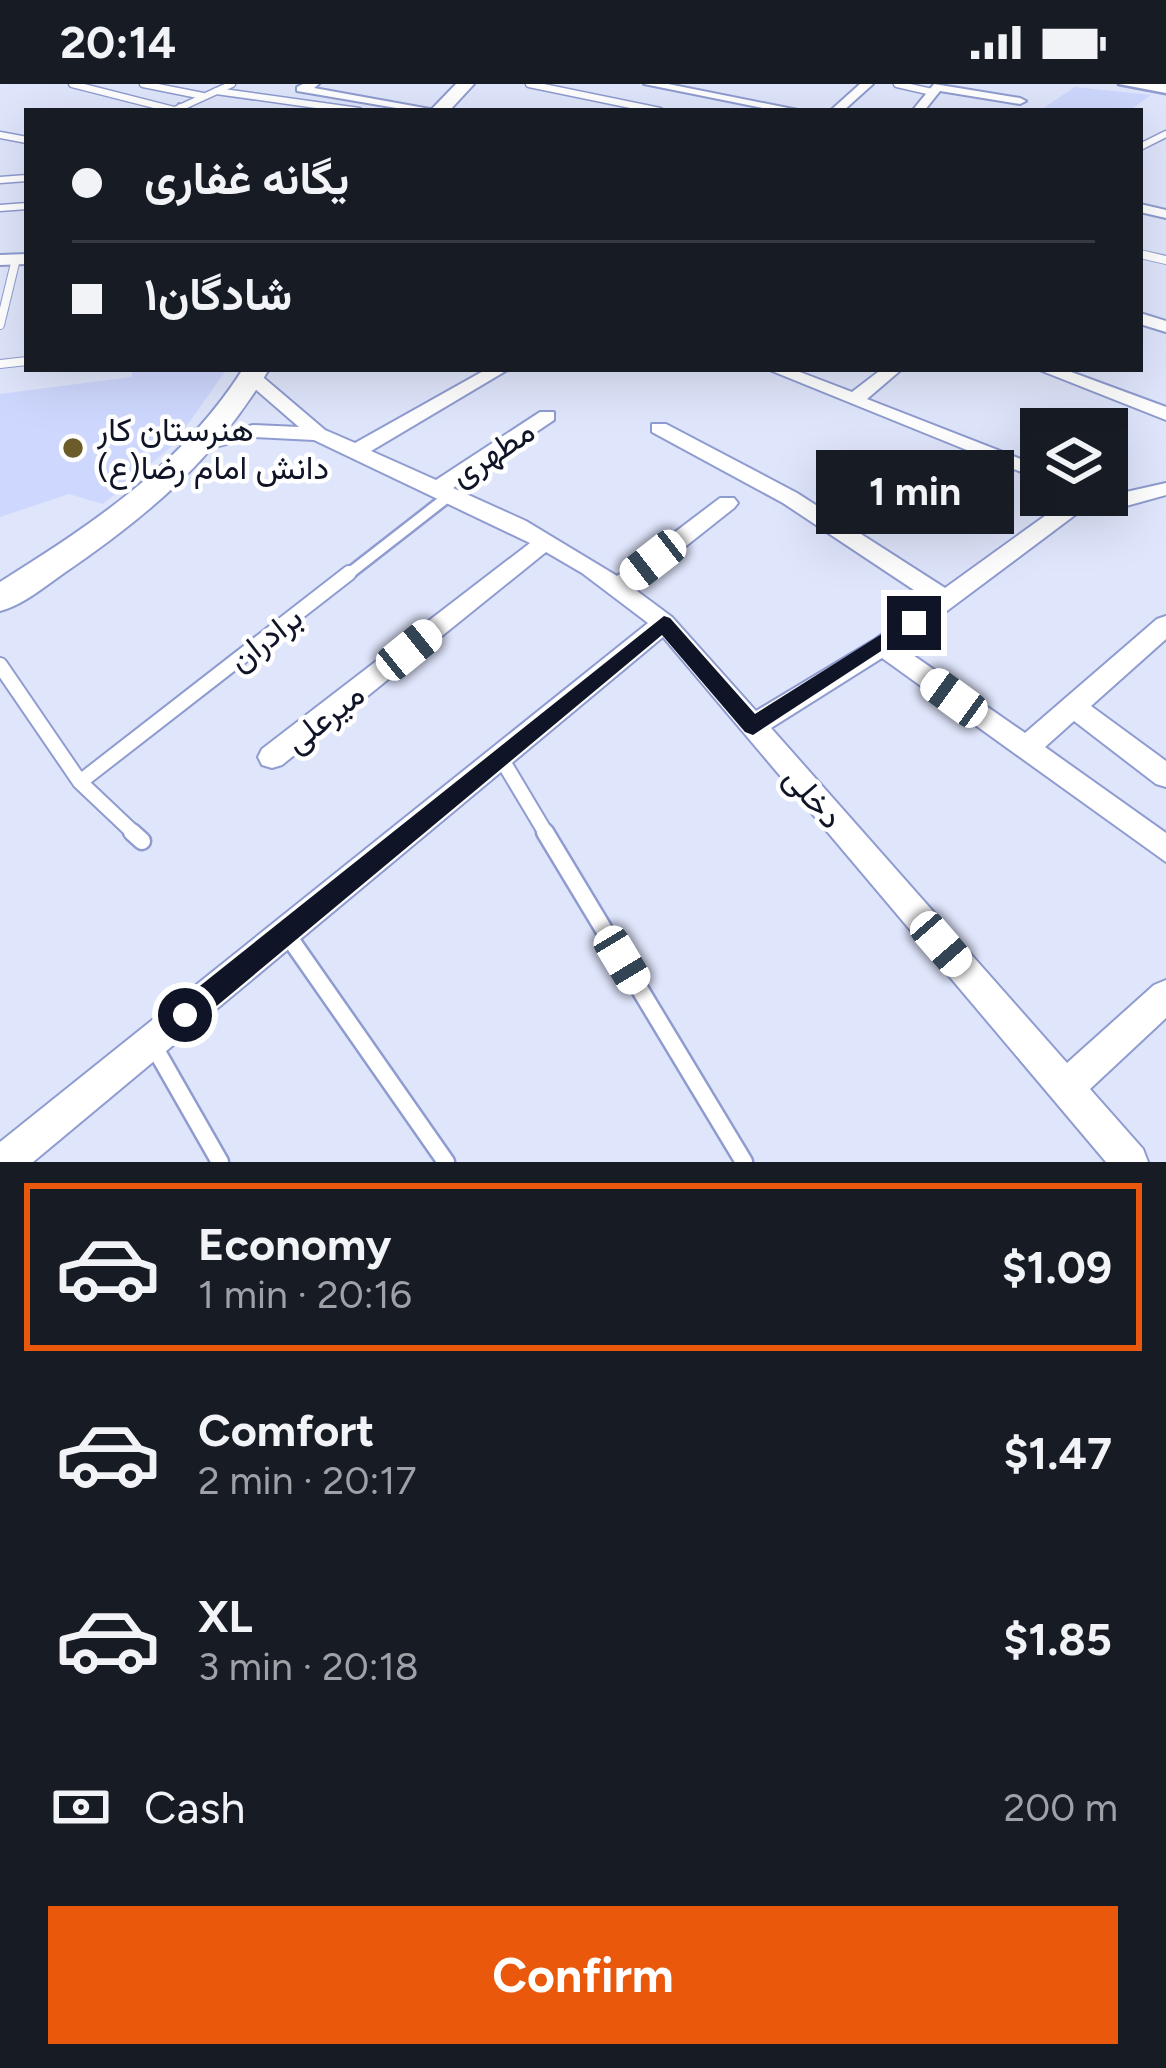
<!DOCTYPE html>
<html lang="en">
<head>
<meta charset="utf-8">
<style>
  :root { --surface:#171b24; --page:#20242c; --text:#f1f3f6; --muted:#9ea1a6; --line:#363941; --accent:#ea580c }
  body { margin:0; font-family:Figtree,Vazirmatn,sans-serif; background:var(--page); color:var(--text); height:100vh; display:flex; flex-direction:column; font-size:45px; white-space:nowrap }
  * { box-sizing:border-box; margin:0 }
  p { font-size:39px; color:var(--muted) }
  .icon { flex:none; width:66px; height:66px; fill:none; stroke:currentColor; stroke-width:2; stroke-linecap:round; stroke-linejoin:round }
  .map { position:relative; height:1078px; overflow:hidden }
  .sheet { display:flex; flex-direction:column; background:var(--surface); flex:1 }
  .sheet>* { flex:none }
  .hud { position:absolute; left:24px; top:24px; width:1119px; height:264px; border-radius:0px; box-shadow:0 12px 48px #0002; display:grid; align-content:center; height:264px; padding:0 48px; background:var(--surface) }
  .controls { position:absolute; left:1020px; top:324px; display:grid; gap:24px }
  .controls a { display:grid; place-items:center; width:108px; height:108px; border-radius:0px; background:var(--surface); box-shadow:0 12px 48px #0002; font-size:60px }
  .end { position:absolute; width:54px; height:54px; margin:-27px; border:15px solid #101427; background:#fff; box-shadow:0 0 0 6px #fff }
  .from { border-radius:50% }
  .bubble { position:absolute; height:84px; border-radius:0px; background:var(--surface); box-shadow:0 12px 48px #0002; font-size:39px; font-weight:700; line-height:84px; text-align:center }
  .car { position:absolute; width:36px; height:72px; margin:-36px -18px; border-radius:15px; box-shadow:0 0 9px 3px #0007; background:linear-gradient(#fff 24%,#345 0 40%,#fff 0 76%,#345 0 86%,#fff 0) }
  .hud b { display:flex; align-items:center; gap:42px; height:114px; font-size:45px }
  .hud b+b { border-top:3px solid var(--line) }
  .hud i { width:30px; height:30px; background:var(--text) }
  ul { padding:21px 0 0; list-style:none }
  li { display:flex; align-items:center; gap:36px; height:168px; margin:0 24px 18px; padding:0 24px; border:6px solid transparent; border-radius:0px }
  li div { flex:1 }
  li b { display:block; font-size:45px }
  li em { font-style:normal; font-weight:700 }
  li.active { border-color:var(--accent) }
  li>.icon { width:108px; height:108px; stroke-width:1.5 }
  .pay { display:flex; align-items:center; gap:30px; height:132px; padding:0 48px; font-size:45px }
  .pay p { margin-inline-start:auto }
  .cta { display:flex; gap:24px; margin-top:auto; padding:24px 48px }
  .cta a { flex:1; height:138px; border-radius:0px; background:var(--accent); color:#fff; font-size:48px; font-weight:700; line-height:138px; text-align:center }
  .status { display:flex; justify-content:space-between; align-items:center; height:84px; padding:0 60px; background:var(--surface); direction:ltr }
  .status svg { height:33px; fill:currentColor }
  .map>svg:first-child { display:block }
  .built { fill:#ced7fd }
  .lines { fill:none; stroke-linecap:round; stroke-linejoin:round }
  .lane-far4-casing { stroke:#8f9cd0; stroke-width:9 }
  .lane-far3-casing { stroke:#8f9cd0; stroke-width:10 }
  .lane-far2-casing { stroke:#8f9cd0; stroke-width:15 }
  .lane-far1-casing { stroke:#8f9cd0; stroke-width:18 }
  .lane-casing { stroke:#8f9cd0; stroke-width:21 }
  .street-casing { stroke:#8f9cd0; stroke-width:4 }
  .secondary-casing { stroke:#8f9cd0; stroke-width:4 }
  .primary-casing { stroke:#8f9cd0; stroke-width:5 }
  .lane-far4 { stroke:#fff; stroke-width:6 }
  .lane-far3 { stroke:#fff; stroke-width:8 }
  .lane-far2 { stroke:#fff; stroke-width:10 }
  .lane-far1 { stroke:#fff; stroke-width:14 }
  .lane { stroke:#fff; stroke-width:16 }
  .street { fill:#fff; fill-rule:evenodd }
  .secondary { fill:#fff; fill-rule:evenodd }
  .primary { fill:#fff; fill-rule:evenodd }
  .route { fill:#101427 }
  .poi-dot { fill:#6b5c29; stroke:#fff; stroke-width:4.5 }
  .labels { text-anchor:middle; stroke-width:9; stroke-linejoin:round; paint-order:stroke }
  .poi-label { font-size:33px; fill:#101427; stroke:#fff; text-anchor:start }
  .street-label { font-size:33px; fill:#101427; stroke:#fff }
</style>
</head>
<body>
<div class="status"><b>20:14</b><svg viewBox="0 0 49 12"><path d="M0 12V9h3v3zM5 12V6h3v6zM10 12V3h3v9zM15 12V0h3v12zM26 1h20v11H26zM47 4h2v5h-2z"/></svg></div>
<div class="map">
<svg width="1166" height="1078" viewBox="0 0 1166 1078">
  <rect width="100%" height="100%" fill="#dfe5fb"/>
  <path class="built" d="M1075,3L1151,11L1129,27H1039Z
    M134,285H227L173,361L103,420L69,410L0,433V310L131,293Z"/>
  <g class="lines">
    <defs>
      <path id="lane-far4" d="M72,0L174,26
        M143,0L203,12
        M529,0L660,27
        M897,0L932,8
        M216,7L359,27
        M173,27L232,0
        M0,51L27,56
        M1140,63L1166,50
        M0,96L27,94
        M0,124L27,122"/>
      <path id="lane-far3" d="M1140,170L1166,176
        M0,241L16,175
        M0,280L27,277"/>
      <path id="lane-far2" d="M346,492L450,411"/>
      <path id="lane-far1" d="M0,581L80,698L136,751
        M501,674L547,751
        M80,698L349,489"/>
      <path id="lane" d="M132,748L142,757
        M545,748L744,1078
        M286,849L446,1078
        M152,959L220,1078"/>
      <path id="street" d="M303,0H319L314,4L441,27H414L297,7V3Z
        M644,0H668L803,27H778Z
        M860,0H873L843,27H830Z
        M934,0L1020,14L1026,17L1020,20L940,7L924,27H912Z
        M179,20L195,27L175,26Z
        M1140,120L1166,126V134L1140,128Z
        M27,170V180L0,181V171Z
        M1140,229L1166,237V248L1140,240Z
        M487,285H509L371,367L436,396L540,328H554V336L453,404L526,437L617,492L720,414H734L738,419L734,424L633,504L672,533L756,627L874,556L929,516L783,419L652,348V340H666L797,409L945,504L1074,411H1107V405L1126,408L1166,399V411L1126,422L1095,416L900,562L1025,649L1157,535L1166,532V555L1091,622L1166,677V703L1156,700L1074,637L1045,663L1166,749V778L882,574L771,644L1067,979L1154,901L1166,896V934L1090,1005L1143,1065L1148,1078H1106L663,553L33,1078H0V1058L648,539L582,489L546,468L282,681L272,684L262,681L258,673L262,665L530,459L314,356L253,353L203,366L193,360L196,356L253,341L299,343L246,297V289H258L325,346L355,359Z
        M767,285H792L852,308L882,285H902L867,315L1041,383V396Z
        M1037,285H1063L1166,323V336Z"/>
      <path id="secondary" d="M456,0H474L449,27H430Z
        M243,285H269C218,372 148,432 64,489C44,503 23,521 0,527V498C94,439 183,380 243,285Z"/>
      <path id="primary" d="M1119,0H1166V9Z"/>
    </defs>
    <use href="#lane-far4" class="lane-far4-casing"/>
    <use href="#lane-far3" class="lane-far3-casing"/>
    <use href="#lane-far2" class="lane-far2-casing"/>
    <use href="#lane-far1" class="lane-far1-casing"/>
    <use href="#lane" class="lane-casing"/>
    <use href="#street" class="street-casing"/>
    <use href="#secondary" class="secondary-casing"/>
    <use href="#primary" class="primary-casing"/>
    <use href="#lane-far4" class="lane-far4"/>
    <use href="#lane-far3" class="lane-far3"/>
    <use href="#lane-far2" class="lane-far2"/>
    <use href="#lane-far1" class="lane-far1"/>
    <use href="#lane" class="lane"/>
    <use href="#street" class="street"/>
    <use href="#secondary" class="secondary"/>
    <use href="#primary" class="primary"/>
  </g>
  <path class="route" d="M664,532L670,534L755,630L907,534L914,532L924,539L753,651L745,648L662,551L195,940L185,944L176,940L172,931L176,921Z"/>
  <circle class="poi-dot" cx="73" cy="364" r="12"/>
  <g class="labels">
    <g class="poi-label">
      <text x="97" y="357">هنرستان کار<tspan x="97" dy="38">دانش امام رضا(ع)</tspan></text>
    </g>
    <g class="street-label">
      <text transform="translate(492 368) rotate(-33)" y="12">مطهری</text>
      <text transform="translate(265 554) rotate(-38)" y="12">برادران</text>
      <text transform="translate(324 633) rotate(-38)" y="12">میرعلی</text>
      <text transform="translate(814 713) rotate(49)" y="12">دخلی</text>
    </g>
  </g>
</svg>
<div class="controls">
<a><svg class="icon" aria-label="layers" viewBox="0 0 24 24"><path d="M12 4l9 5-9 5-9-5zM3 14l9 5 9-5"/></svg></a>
</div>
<i class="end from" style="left:185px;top:931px"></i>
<i class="end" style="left:914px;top:539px"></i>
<div class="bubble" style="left:816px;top:366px;width:198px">1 min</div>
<i class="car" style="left:653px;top:476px;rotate:232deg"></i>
<i class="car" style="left:409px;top:566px;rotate:51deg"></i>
<i class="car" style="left:954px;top:614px;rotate:306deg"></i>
<i class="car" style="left:941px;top:860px;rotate:139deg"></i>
<i class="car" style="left:622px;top:876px;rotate:149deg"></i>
<div class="hud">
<b><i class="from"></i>یگانه غفاری</b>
<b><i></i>شادگان۱</b>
</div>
</div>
<section class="sheet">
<ul>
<li class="active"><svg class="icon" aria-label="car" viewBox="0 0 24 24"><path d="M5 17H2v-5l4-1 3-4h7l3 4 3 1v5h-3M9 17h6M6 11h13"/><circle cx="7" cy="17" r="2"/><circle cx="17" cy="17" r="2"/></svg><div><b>Economy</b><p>1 min · 20:16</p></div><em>$1.09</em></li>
<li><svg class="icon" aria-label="car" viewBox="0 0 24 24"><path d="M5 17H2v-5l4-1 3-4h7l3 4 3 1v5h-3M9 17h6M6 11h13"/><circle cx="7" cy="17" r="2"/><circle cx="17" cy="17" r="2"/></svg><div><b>Comfort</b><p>2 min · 20:17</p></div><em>$1.47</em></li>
<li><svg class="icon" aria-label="car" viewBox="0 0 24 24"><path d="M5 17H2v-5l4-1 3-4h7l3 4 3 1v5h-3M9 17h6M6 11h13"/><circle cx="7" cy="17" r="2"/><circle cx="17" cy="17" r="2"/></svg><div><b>XL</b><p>3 min · 20:18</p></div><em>$1.85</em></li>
</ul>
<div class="pay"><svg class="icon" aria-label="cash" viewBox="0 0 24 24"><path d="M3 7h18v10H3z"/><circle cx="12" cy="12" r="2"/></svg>Cash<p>200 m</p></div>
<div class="cta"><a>Confirm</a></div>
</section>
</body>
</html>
